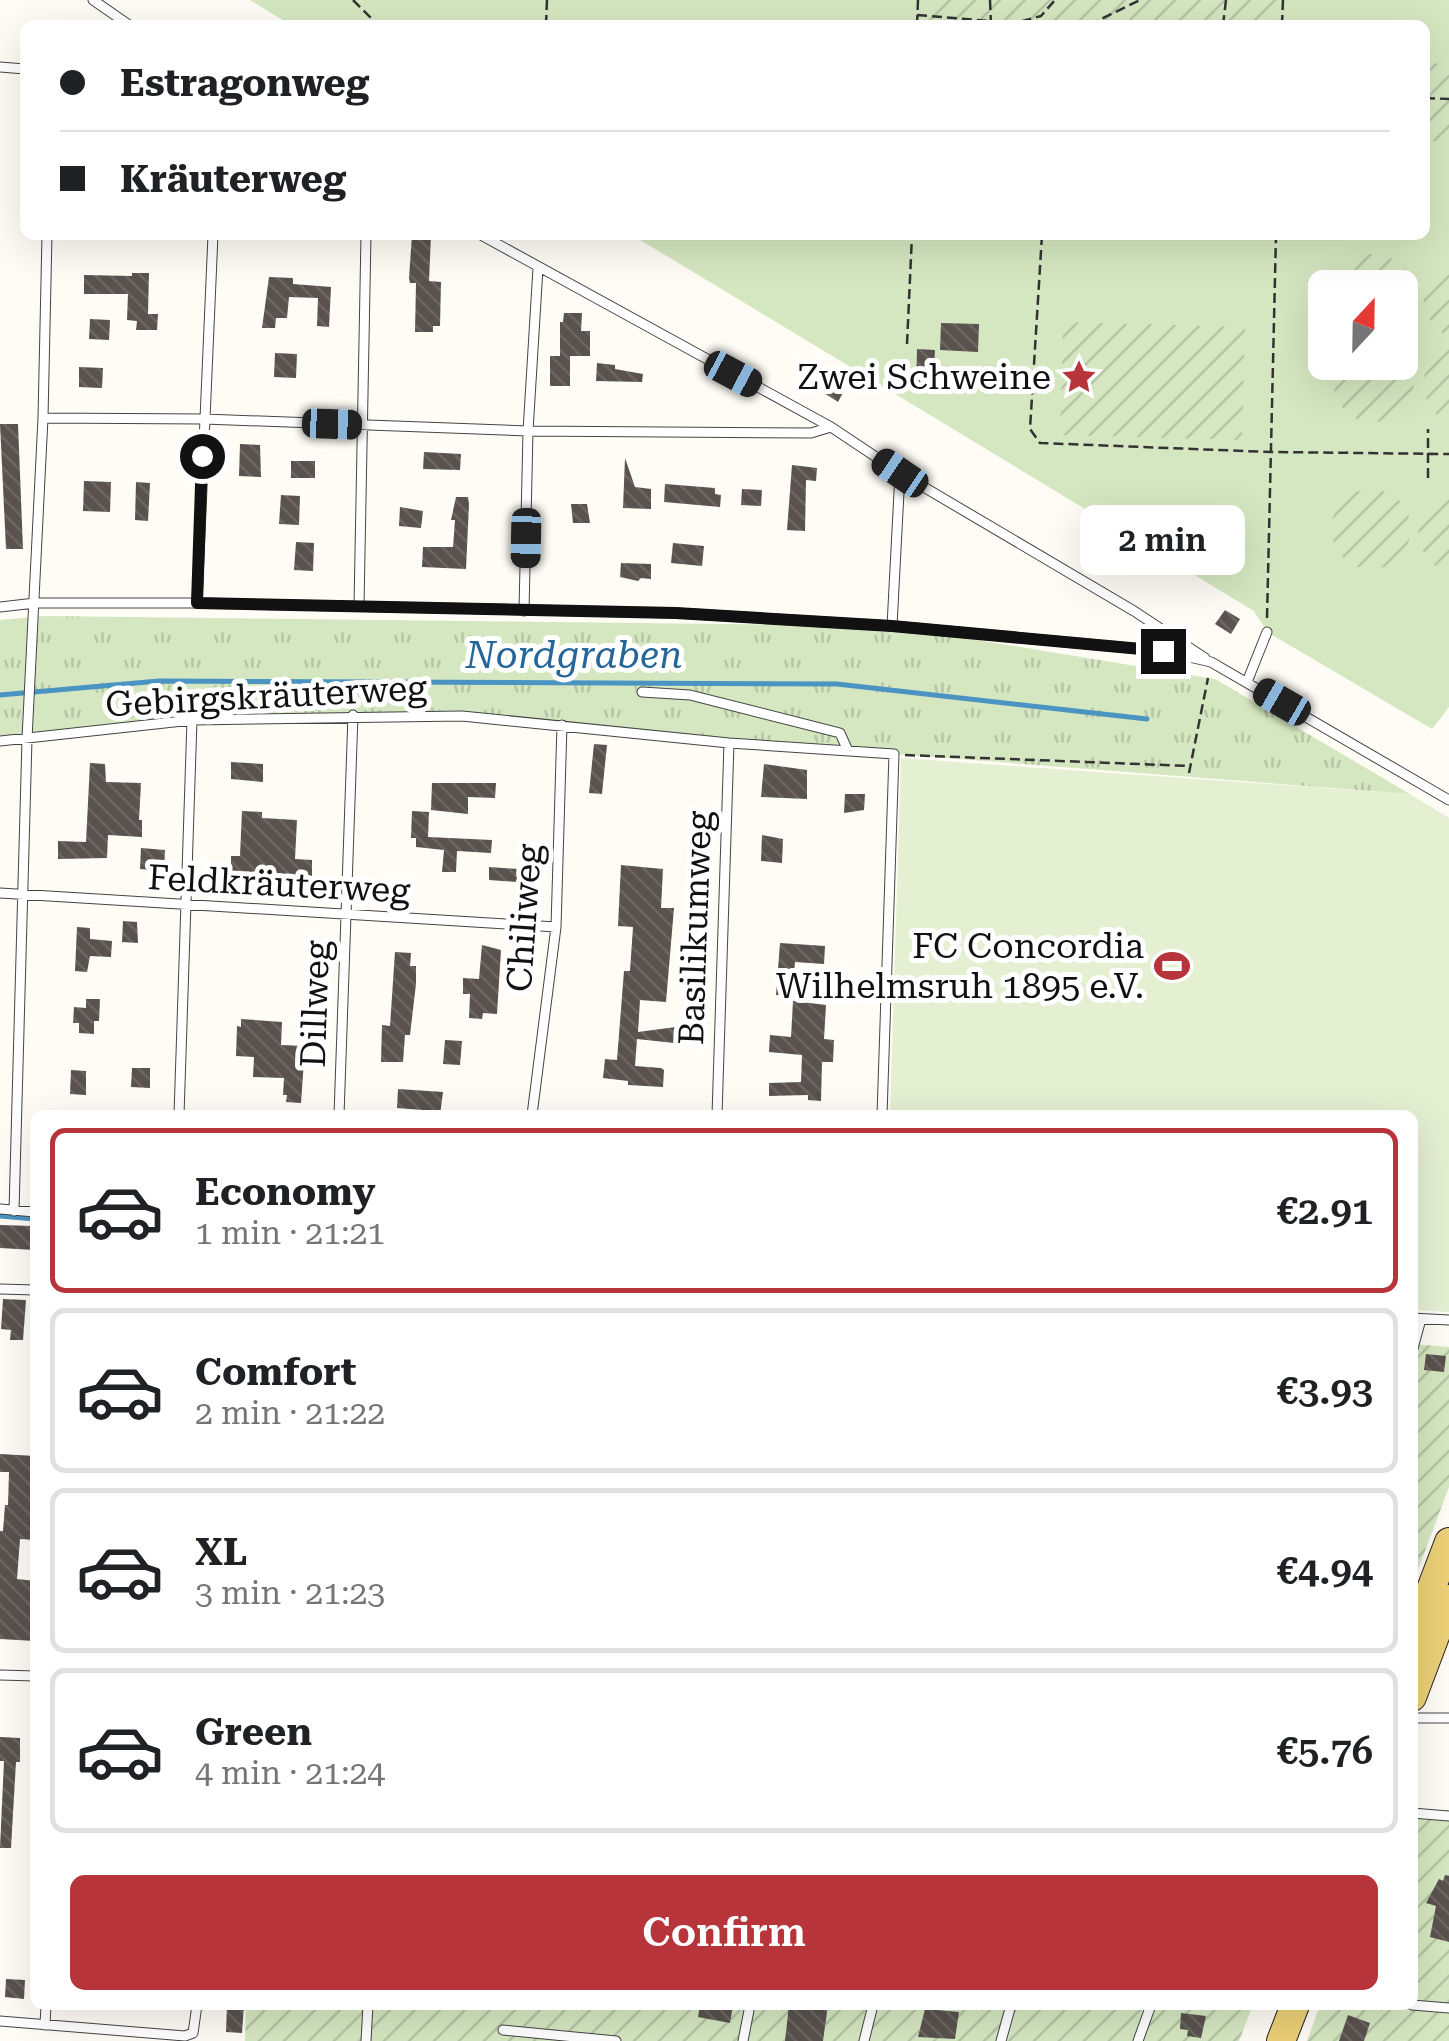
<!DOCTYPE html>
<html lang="en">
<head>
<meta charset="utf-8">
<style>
  :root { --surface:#fff; --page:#f2f2f2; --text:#202124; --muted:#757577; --line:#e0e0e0; --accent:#b6343a }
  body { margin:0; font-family:"Roboto Serif",serif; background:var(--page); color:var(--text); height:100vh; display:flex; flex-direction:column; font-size:38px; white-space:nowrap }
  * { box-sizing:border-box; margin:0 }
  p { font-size:32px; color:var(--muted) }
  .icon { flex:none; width:55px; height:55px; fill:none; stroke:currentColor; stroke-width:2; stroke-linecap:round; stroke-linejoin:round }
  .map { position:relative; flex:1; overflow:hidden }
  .panel { position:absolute; left:30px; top:1110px; width:1388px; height:900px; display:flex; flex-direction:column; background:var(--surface); border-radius:15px; box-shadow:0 10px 40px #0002 }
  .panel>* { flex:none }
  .guide { position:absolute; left:20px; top:20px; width:1410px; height:220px; border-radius:15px; box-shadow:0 10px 40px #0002; display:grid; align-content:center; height:220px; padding:0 40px; background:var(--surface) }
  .needle { width:65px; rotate:22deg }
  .controls { position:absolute; left:1308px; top:270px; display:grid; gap:20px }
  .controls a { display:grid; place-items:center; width:110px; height:110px; border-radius:15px; background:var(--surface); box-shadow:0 10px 40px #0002; font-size:50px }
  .end { position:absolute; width:45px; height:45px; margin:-22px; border:12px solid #111; background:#fff; box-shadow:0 0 0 5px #fff }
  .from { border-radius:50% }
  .bubble { position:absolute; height:70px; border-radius:15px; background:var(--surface); box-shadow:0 10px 40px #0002; font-size:32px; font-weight:600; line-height:70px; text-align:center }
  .car { position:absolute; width:30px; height:60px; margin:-30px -15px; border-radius:12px; box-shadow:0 0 8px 2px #0007; background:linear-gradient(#222 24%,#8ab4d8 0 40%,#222 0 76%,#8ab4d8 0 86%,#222 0) }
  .guide b { display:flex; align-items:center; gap:35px; height:95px; font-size:38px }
  .guide b+b { border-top:2px solid var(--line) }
  .guide i { width:25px; height:25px; background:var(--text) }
  ul { padding:18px 0 0; list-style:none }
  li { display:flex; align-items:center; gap:30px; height:165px; margin:0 20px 15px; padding:0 20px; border:5px solid var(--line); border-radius:15px }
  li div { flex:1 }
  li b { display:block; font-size:38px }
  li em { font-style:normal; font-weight:600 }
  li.current { border-color:var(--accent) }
  li>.icon { width:90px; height:90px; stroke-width:1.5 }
  .button { display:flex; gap:20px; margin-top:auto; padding:20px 40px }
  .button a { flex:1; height:115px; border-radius:15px; background:var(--accent); color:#fff; font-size:40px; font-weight:600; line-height:115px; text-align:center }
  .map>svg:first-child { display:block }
  .grass { fill:url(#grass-tufts) }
  .park { fill:#d5e7c1; fill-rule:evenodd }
  .garden { fill:url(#garden-furrows) }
  .pitch { fill:#e5efd2 }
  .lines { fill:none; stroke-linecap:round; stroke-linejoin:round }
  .stream { stroke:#4b93c2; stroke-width:5 }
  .building { fill:url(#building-back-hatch) }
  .lane-casing { stroke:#444; stroke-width:11 }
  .primary-casing { stroke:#222; stroke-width:30 }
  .path { stroke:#333; stroke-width:2.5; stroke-dasharray:10 5; stroke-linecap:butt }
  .lane { stroke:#fff; stroke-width:9 }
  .primary { stroke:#ecd077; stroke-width:28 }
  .route { stroke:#111; stroke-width:12 }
  .labels { text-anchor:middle; stroke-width:10; stroke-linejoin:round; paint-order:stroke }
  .poi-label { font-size:35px; fill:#111; stroke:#fff; text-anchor:end }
  .street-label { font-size:35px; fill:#111; stroke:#fff }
  .water-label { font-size:38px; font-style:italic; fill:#246699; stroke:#fff }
</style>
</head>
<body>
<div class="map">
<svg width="1449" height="2041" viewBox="0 0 1449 2041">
  <defs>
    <pattern id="grass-tufts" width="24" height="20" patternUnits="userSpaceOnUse" patternTransform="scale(2.5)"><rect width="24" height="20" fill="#d5e7c1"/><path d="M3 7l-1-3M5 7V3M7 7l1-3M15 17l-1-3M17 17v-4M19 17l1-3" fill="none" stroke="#b6c5a5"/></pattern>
    <pattern id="garden-furrows" width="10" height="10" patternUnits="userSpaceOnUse" patternTransform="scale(2.5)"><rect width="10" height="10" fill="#d5e7c1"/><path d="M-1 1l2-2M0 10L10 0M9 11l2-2" fill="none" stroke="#b6c5a5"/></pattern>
    <pattern id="building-back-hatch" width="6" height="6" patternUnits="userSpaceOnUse" patternTransform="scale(2.5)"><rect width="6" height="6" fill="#59524e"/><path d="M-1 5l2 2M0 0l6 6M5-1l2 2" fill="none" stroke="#6c6663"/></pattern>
  </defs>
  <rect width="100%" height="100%" fill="#fefcf5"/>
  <path class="grass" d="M43,616L892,626L1215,679L1410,794L894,754L462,716L192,720L0,741V620Z"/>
  <path class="park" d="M250,0H1449V707L1432,729L1267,632L1254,611L632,235H1425V25H291ZM1325,288H1400V362H1325Z"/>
  <path class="garden" d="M928,0H1280L1279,25H927Z
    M1425,63L1449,64V141H1425Z
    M1369,254C1409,253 1432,297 1400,326V288L1336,287C1340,269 1351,260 1369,254Z
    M1449,262V337C1417,320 1413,278 1449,262Z
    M1063,322L1245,327L1242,440L1060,435Z
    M1449,349V424C1417,406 1413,365 1449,349Z
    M1400,353C1445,401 1365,453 1338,400C1331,387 1333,375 1339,363L1400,362Z
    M1331 529a40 40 0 1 1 80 0a40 40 0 1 1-80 0Z
    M1449,495V573C1409,559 1408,508 1449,495Z
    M1412,1344L1449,1347V1487L1413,1583Z
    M1413,1818L1449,1821V2041H1307L1320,2005H1412Z
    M246,2005H1253L1239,2041H245Z"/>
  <path class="pitch" d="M901,758L1410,794L1449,818V1312L1413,1310L1412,1115H890Z"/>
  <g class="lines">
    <path class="stream" d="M0,695L159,681L837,684L1147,719
      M0,1216L35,1219"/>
  </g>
  <path class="building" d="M412,235H431L429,281L441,282L440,326H433V332H415L416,283H410L409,278Z
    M132,273H149L148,314H158L157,330H136L137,321L127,320L128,294H84V275L132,276Z
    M269,277L293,278V284L331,287L329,327L317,326L318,298L289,297L287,318H276L275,328H262Z
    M564,313H582L581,331H590V356H570V386H550V356H560V322H563Z
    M90,319L110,320L109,340L89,339Z
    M941,323L979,324L978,352L940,350Z
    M917,349L935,350L933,389L916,388Z
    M275,353L297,354L296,378L274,377Z
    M597,363L615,365V369L643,374L642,382L596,381Z
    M79,367L103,368L102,388L79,387Z
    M833,377L847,385L838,402L824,393Z
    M0,424H18L23,549H6Z
    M240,444L260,445L261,477L239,476Z
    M424,452L461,454L460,470L423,469Z
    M625,458L635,487L651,489V509L623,508Z
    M291,461H315V478H291Z
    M792,465L817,468L816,481L806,480L805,531L787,530Z
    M84,481L111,482L110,512L83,511Z
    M136,482L150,483L148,521L135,520Z
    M665,484L715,488V494L721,495L720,507L664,502Z
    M742,489L762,490L761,506L741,505Z
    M281,495L300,496L299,525L279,524Z
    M456,497H468L469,504L466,569L422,567L423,547H453L455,520H451Z
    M571,504H587L590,523H573Z
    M400,507L423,511L421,528L399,526Z
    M296,542L314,543L313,571L294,570Z
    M673,543L704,546L702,566L671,563Z
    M621,563L651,564V579L641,578L638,581L620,577Z
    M1225,610L1240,619L1231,634L1215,624Z
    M594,744L607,745L602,794L589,793Z
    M231,762L263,764V782L231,779Z
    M90,763L105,764L106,782L141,783L139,820H142V837L108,835L107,858L58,859V841L86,842Z
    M764,764L807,770V799L761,797Z
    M432,783H496L495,798L468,797V814L431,810Z
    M845,794H865L864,810L844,813Z
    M242,811L262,812V818L297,820L295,859L312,860V876L231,874V856H240Z
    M412,811L429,812L428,837L492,840L491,853L457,851L456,872H442L444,850L416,847V838H411Z
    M762,835L783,839L782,863L761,861Z
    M141,848L165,850L164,871L140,869Z
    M621,865L663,869L661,908H674L666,1002L640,1000L638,1032L676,1027L674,1043L637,1039L635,1066L661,1068L664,1070L663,1087L628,1085V1081L603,1078L605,1059L617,1060L624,971H630L633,927L618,926Z
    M489,867L518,869L517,882L489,880Z
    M123,921L137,922L138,943L122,942Z
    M77,927L90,928V939L112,941L111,957L90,956L87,972L75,971Z
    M780,943L825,946L824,964L795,962L792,996L776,995Z
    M482,945L501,950L497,1014L483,1013L482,1019L469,1018L470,994H463V978L479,979Z
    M395,952L411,953L410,966H416V984L410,1035H405L403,1062H381L382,1025L390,1026Z
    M86,999H100L99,1021H94V1034L79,1033V1023H73L74,1007L86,1008Z
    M793,1001L826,1005L824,1039L834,1040L833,1062H822L821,1101L808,1100V1095L769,1096V1083L801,1082L802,1055L769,1052L770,1035L791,1037Z
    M241,1019L282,1022L281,1045L305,1046L301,1103L286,1102L287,1095H283L284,1078L253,1077L254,1057L236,1056L237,1026L241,1027Z
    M445,1040L462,1041L460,1065L443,1064Z
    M132,1068H150V1088L131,1087Z
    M71,1070L86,1071V1095L70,1094Z
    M398,1089L443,1092L440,1115H423V1110L397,1108Z
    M0,1225L32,1226L35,1250L0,1248Z
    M3,1299L26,1300L23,1340H10L11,1330L1,1329Z
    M1426,1354L1446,1356L1444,1372L1424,1370Z
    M0,1454L35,1456V1540L20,1539L17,1579L35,1581V1641L0,1639V1531H3L5,1505H8L9,1472H0Z
    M0,1737L20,1738V1762H16L11,1848H0L4,1761H0Z
    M1445,1875L1449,1876V1942L1430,1937L1436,1906L1426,1903L1439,1879L1443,1881Z
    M6,1979L25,1980L24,1999L5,1997Z
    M227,2005H244L242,2033L226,2032Z
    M700,2005H733L730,2023L698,2017Z
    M789,2005H828L823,2041H785Z
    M925,2009L959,2012L955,2039L918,2037Z
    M1181,2013L1206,2016L1201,2038L1187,2036L1188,2030L1180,2029Z
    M1348,2015L1370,2023L1364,2041H1339Z"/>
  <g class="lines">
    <defs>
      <path id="lane" d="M93,0L129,25
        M0,67L25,69
        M481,235L831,427L900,473L1134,611L1205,658
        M43,418L204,419L528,431L811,433L831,427
        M197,603L213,235
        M359,606L366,235
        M0,607L35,603H197L676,613L892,626L1163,651L1211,662L1449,800
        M524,611L528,431L538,268
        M892,626L900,473
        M1247,682L1267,632
        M642,692L690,695L840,733L848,751
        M0,741L192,720L462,716L729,743L894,754L882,1115
        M0,893L556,927
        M179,1115L192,720
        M339,1115L353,715
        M532,1115L556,927L562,725
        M717,1115L729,743
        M0,1209L35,1212
        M14,1211L27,739L43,418L47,235
        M0,1289L35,1290
        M1412,1318L1449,1320
        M1412,1352L1421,1319
        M0,1675L35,1676
        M1412,1718H1449
        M1412,1813L1449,1816
        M1412,2005L1449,2008
        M0,2021L185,2036L193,2033L197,2005
        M45,2025L46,2005
        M503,2030L616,2041
        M366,2041L368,2005
        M743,2041L750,2005
        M864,2041L873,2005
        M1001,2041L1011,2005
        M1138,2041L1151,2005"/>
      <path id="primary" d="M1412,1639L1449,1542
        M1412,1697L1449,1599
        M1281,2041L1295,2005"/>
    </defs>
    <use href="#lane" class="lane-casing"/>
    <use href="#primary" class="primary-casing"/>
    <path class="path" d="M353,0L378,25
      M990,0L991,25
      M917,15L1015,23L1041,16L1055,0
      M546,25L547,0
      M917,25L918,0
      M1089,25L1140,0
      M1223,25L1226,0
      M1282,25L1283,0
      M1425,98L1449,99
      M1042,235L1030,429L1040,443L1270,452L1449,454
      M907,344L912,235
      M1428,478V429
      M1267,618L1276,235
      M905,755L1190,766
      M1189,773L1208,678"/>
    <use href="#lane" class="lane"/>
    <use href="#primary" class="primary"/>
  </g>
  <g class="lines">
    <path class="route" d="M202,456L197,603L676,613L892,626L1163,651"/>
  </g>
  <defs>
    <symbol id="sight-bare" viewBox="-9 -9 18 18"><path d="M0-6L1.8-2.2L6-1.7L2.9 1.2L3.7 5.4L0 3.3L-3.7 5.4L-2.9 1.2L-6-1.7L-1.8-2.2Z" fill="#b6343a" stroke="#fff" stroke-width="2.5" paint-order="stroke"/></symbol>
    <symbol id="stadium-bare" viewBox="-9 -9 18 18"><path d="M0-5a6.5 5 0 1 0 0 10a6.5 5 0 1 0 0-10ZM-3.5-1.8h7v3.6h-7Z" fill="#b6343a" stroke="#fff" stroke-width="2.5" paint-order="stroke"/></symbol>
  </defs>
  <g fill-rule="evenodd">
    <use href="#sight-bare" x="1054" y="352" width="50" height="50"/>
    <use href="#stadium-bare" x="1147" y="941" width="50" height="50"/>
  </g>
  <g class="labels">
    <g class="poi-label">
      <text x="1051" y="389">Zwei Schweine</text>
      <text x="1144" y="958">FC Concordia<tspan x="1144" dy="40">Wilhelmsruh 1895 e.V.</tspan></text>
    </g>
    <g class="street-label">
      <text transform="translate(266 696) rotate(-3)" y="12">Gebirgskräuterweg</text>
      <text transform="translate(279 884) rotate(3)" y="12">Feldkräuterweg</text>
      <text transform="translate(524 918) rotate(-86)" y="12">Chiliweg</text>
      <text transform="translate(695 928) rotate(-88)" y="12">Basilikumweg</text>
      <text transform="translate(315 1004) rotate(-88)" y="12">Dillweg</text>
    </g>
    <g class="water-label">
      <text x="574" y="668">Nordgraben</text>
    </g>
  </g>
</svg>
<div class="controls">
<a><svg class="needle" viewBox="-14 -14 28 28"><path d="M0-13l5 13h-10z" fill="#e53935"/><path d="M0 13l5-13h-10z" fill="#757577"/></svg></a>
</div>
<i class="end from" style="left:202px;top:456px"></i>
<i class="end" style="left:1163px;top:651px"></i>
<div class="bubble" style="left:1080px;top:505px;width:165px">2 min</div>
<i class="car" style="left:733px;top:374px;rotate:118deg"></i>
<i class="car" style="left:332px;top:424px;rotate:92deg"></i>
<i class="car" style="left:900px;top:473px;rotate:304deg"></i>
<i class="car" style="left:526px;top:538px;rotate:181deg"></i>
<i class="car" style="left:1282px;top:702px;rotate:300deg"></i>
<div class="guide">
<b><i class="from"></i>Estragonweg</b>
<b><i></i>Kräuterweg</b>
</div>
<section class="panel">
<ul>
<li class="current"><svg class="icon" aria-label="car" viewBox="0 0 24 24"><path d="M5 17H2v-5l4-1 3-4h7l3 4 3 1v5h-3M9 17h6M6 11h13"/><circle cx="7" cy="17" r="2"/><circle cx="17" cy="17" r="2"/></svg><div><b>Economy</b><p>1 min · 21:21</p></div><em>€2.91</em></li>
<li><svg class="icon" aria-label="car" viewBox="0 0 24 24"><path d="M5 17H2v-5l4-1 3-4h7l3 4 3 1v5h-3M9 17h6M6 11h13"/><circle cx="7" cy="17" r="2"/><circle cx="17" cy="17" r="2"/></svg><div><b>Comfort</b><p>2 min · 21:22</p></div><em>€3.93</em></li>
<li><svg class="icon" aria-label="car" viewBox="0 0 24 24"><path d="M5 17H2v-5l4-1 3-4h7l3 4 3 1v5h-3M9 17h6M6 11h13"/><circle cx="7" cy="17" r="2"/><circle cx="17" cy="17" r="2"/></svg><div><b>XL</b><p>3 min · 21:23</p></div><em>€4.94</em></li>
<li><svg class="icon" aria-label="car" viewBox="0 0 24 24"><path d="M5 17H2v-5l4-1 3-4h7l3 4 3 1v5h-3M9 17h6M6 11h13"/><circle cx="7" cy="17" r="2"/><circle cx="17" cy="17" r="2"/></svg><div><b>Green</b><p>4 min · 21:24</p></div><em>€5.76</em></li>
</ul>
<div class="button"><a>Confirm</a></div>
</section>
</div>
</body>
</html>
